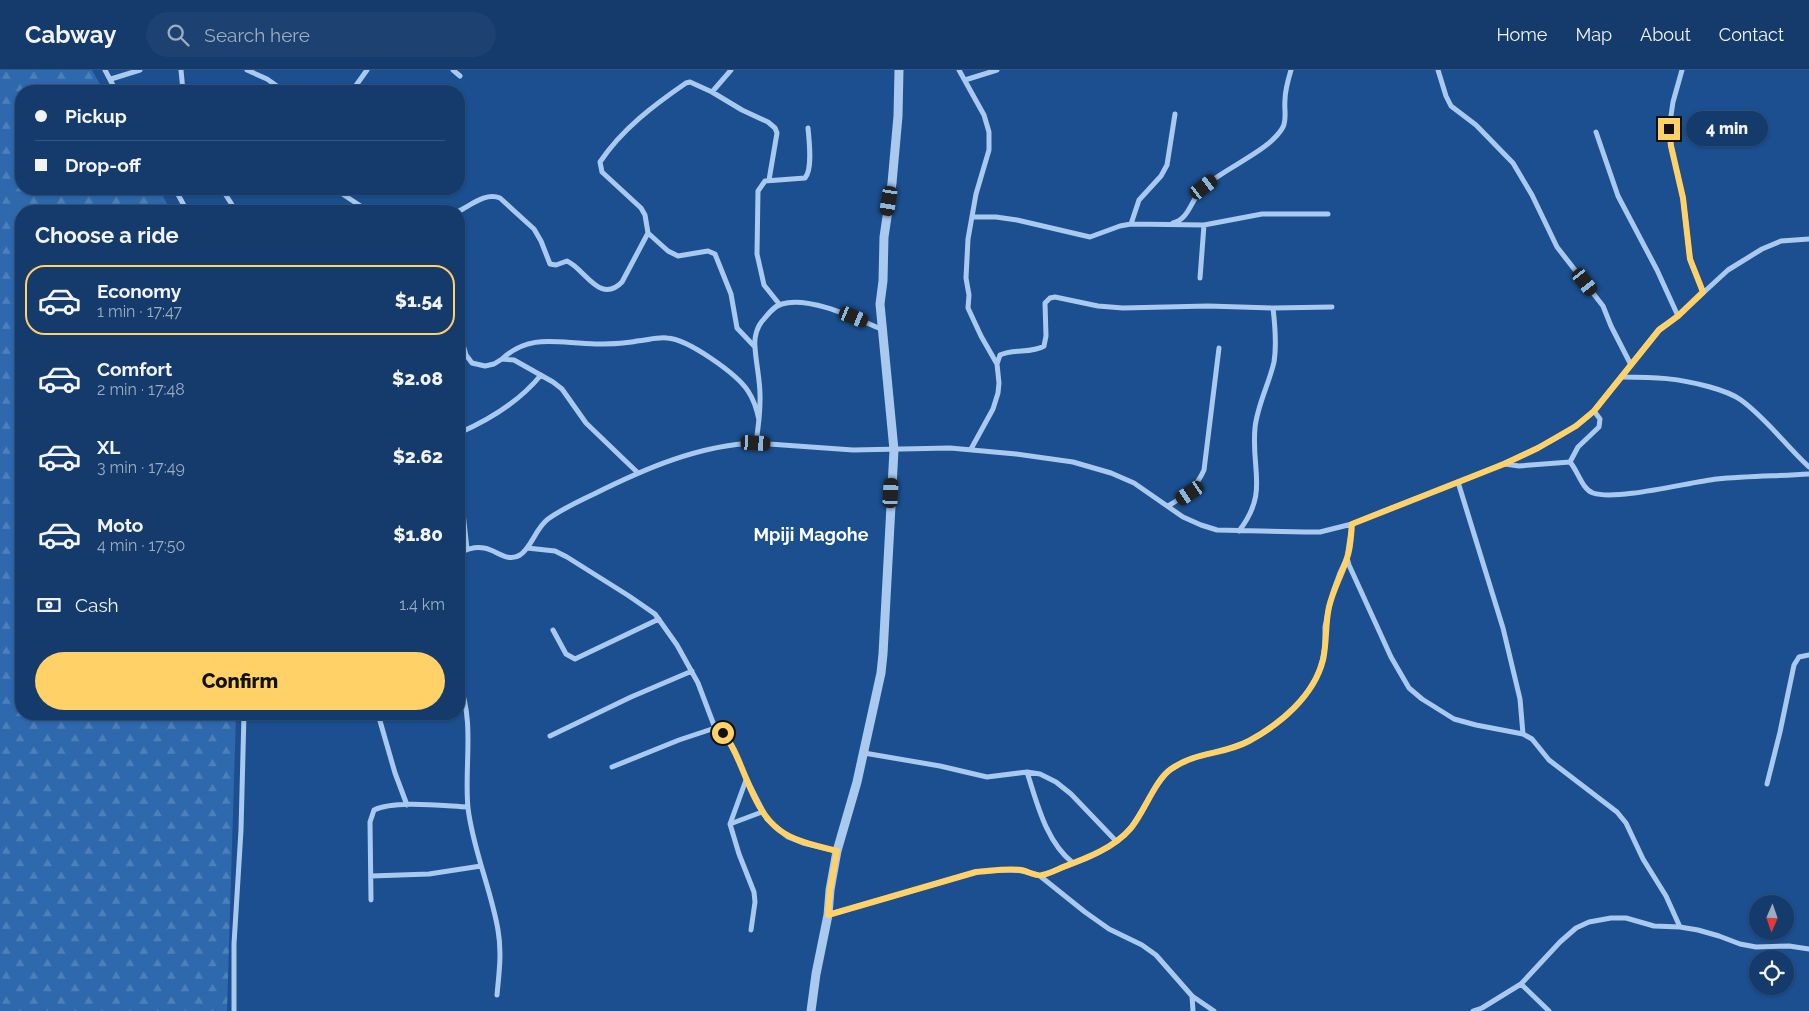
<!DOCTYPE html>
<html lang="en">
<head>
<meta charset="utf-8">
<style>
  :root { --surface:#143b6b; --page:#1d4271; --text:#f1f3f6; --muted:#9dadc1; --line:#33557e; --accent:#ffd166 }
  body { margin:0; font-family:Raleway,sans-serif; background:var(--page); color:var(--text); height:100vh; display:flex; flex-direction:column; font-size:19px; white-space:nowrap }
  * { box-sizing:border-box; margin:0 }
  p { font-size:16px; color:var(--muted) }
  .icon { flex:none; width:28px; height:28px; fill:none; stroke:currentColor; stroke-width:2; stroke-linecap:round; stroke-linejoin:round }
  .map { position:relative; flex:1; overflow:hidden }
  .drawer { position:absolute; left:15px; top:135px; width:450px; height:515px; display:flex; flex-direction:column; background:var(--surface); border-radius:20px; box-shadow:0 1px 4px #0004,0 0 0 1px var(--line) }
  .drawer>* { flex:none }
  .hud { position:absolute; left:15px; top:15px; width:450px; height:110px; border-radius:20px; box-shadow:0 1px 4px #0004,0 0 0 1px var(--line); display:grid; align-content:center; height:110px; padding:0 20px; background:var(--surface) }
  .needle { width:32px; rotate:182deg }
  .fabs { position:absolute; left:1749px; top:825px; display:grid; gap:10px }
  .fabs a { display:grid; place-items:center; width:45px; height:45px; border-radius:50%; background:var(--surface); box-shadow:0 1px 4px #0004,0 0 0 1px var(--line); font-size:25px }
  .end { position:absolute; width:22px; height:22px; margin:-11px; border:6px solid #ffd166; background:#111; box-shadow:0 0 0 2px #111 }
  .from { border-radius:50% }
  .bubble { position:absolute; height:35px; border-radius:18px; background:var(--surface); box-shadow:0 1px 4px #0004,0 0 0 1px var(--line); font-size:16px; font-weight:800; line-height:35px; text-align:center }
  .car { position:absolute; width:15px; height:30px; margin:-15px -8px; border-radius:6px; box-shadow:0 0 4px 1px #0007; background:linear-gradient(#222 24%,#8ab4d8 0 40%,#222 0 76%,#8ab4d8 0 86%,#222 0) }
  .hud b { display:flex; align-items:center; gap:18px; height:48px; font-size:19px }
  .hud b+b { border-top:1px solid var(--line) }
  .hud i { width:12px; height:12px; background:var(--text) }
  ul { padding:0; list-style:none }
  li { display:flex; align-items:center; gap:15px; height:70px; margin:0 10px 8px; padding:0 10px; border:2px solid transparent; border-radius:20px }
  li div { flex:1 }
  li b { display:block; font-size:19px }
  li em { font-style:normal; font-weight:800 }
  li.active { border-color:var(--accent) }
  li>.icon { width:45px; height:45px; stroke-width:1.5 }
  h2 { padding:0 20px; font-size:22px; line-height:60px }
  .pay { display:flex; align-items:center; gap:12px; height:55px; padding:0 20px; font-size:19px }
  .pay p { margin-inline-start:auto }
  .cta { display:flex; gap:10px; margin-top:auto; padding:10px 20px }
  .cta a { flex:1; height:58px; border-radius:30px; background:var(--accent); color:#111; font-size:20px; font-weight:800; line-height:58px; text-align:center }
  header { display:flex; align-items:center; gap:30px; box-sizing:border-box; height:70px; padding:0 25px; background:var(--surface); border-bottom:1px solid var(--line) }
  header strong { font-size:24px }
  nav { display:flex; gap:28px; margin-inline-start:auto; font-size:18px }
  .search { width:350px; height:45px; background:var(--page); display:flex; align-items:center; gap:12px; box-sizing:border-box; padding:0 18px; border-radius:28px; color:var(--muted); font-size:19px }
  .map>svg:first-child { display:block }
  .forest { fill:url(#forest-firs) }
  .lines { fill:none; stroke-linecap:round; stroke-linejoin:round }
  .minor { stroke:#a9c9ee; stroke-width:5 }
  .tertiary { stroke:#a9c9ee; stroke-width:9 }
  .route { stroke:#ffd166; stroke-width:6 }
  .labels { text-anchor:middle; stroke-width:4; stroke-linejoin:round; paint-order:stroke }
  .quarter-label { font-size:18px; font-weight:bold; fill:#fff; stroke:#1b4f8f }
</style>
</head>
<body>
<header>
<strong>Cabway</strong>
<div class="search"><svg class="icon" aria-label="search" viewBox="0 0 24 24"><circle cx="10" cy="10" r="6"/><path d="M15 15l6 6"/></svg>Search here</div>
<nav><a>Home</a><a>Map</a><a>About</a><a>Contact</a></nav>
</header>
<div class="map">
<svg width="1809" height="941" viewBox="0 0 1809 941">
  <defs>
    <pattern id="forest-firs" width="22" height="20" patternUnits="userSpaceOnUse" patternTransform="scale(1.25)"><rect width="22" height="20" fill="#2e69ad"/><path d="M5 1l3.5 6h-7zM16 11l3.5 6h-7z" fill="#4d80b9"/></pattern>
  </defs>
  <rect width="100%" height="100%" fill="#1b4f8f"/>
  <path class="forest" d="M0,0H92L104,21H21V119H159L171,141H21V644H236L227,941H0Z"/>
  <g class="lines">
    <path class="minor" d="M105,0L116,21
      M181,0L183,21
      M247,0L267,9L284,21
      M453,0L460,6
      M959,0L984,45L989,62V80L976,124L968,169L966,208L969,225L968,238L981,266L997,294L999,313L998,323L993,339L971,379
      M1438,0L1446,26L1451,36L1476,55L1513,93L1532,125L1557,177L1603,236L1611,256L1631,295
      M1682,0L1673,32L1669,59L1671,76L1683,128L1690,189L1703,222
      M111,9L140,0
      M965,10L997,0
      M352,21L367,0
      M712,22L731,0
      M1596,62L1618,126L1657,200L1678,246
      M175,119L187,141
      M222,119L236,141
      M335,119L368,141
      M459,141C471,135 486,122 500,128L534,159L541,171L550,194L556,195L567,191C585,199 600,235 622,212L648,163
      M972,147H996L1017,150L1090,167L1120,156L1131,154L1204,155L1262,144H1328
      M1173,153C1190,149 1191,128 1204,117C1224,98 1270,81 1283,57C1287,49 1284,39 1285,30C1285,20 1288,10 1291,0
      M1131,154L1139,130L1161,106L1167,95L1175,44
      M1200,208L1204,155
      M780,235L764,215L757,184L758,121L765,111L805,108C813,99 809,70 808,58
      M459,261L466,285L472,293L485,296L494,294L502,289L514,290L553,312L562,319L586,353L638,403
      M755,277L737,258L731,224L715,184L708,181L678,186L668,181L648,163L645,145L641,138L602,102L600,92C622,59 654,35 686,13L690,12L712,22L742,40L768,52L775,58L777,63L769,110
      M502,289C531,262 560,274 596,274C609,274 624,274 637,271C648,270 657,267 667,268C688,269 737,304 748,321C754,330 757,340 759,350
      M997,294L1000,285C1014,278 1031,284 1044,276L1046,266L1045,233L1050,228L1055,227L1098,236L1123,238L1208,236L1273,238L1332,237
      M1623,307C1655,307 1678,308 1710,317C1721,320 1731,323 1741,330C1767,349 1786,376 1809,397
      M459,363C491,349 519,332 541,305
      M756,373C758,359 760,345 760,331C761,313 756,295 755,277C754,267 757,256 764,249C769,243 774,236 782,234C809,226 855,248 881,259
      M1570,392L1578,377L1599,357L1600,349L1594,341
      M1505,394L1519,396L1570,392C1578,401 1582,419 1593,423C1617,431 1689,412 1717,409C1748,406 1779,406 1809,404
      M459,406L467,479
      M1458,412L1503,558L1520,629L1523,664
      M1168,436C1185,426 1196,418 1204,400L1219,278
      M1352,454L1347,488L1349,495L1391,587L1409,618L1422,629L1454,649L1476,655L1523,664L1532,669L1549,690L1617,742L1626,753L1643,789L1666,826L1680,857
      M1239,461C1269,422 1251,401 1255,358C1257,336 1269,314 1274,292C1277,274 1275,255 1273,238
      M527,478L555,481L567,487L629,526L655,544L677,575L698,613L715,658L723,663L732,676L747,710L767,749L788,767L803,773L837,781
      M459,483C467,479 475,476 484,478C497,480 507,493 520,485C532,477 535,459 548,449C562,439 579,431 594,424C644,399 699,375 756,373L853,380L950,378L1016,384L1073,392L1111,403L1134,413L1183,447L1201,455L1217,460L1305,462H1320L1352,454C1409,430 1467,411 1523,385C1548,373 1574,360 1594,341L1659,259L1678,246L1728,200L1762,179L1781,171L1809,169
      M553,560L566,584L575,589L659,549
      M459,613C475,652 464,697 468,738C473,780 491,819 498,860C502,883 499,903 497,925
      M378,644L395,703L407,735
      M550,666L631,627L692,601
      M864,683L940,696L987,707L1027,702L1040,704L1056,712L1071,724L1116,771
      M612,697L679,670L715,658
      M1027,702C1037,733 1046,772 1073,793
      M746,710L730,754L739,784L754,822L755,832L751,860
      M1767,714L1780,662L1794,595L1799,587L1809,585
      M730,754L762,742
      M371,806L429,804L481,796
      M1040,806C1071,794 1111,784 1132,756C1144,740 1156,711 1170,700C1189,685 1211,685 1233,677C1262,668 1294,644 1310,618C1319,605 1323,591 1325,576C1325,569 1325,563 1325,557C1329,533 1336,509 1347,488
      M371,830L370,752L374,740C395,730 444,736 468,737
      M828,845L976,802C997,800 1020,797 1040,806L1085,842L1109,859L1142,875L1156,885L1192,926L1214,941
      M1521,914L1549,941
      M1192,926L1193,941
      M234,941V874L241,760L244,644
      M1473,941L1482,938L1521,914L1560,872L1576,858L1589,852L1611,848H1626L1654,856L1680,857L1698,860L1719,866L1740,874L1756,877L1789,876L1809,879"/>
    <path class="tertiary" d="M811,941L816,904L828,845L830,820L837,781L857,712L881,603L883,584L894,380L880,234L883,211L884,167L892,113L898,46L899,0"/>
  </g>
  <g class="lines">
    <path class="route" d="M723,663C734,676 739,692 746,708C768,762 782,768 837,781L830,820L828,845L976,802C991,801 1006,798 1021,800C1027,801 1037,807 1042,805C1049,804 1056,800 1063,797C1087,788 1114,778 1131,758C1145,741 1155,710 1171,699C1197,681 1223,685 1249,671C1280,654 1314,626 1323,590C1327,572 1325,555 1329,537C1333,520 1342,504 1347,488C1351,477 1351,465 1352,454L1504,394L1538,378L1576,356L1594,341L1659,260L1678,246L1703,222L1690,189L1683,128L1671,76L1669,59"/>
  </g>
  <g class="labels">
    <g class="quarter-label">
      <text x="811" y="471">Mpiji Magohe</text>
    </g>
  </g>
</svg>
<div class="fabs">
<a><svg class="needle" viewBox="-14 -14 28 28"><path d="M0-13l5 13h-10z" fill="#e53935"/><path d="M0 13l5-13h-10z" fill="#9dadc1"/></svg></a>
<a><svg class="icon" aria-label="locate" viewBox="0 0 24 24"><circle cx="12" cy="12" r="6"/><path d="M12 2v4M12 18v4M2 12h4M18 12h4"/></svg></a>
</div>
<i class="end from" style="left:723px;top:663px"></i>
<i class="end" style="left:1669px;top:59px"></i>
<div class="bubble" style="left:1686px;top:41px;width:82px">4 min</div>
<i class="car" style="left:1204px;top:117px;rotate:53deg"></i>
<i class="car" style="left:889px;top:131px;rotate:189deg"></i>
<i class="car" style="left:1585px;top:212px;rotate:142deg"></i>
<i class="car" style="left:854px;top:247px;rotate:112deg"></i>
<i class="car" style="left:756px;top:373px;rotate:93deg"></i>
<i class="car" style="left:891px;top:423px;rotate:3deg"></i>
<i class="car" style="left:1190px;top:423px;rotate:236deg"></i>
<div class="hud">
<b><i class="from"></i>Pickup</b>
<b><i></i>Drop-off</b>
</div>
<section class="drawer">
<h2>Choose a ride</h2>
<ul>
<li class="active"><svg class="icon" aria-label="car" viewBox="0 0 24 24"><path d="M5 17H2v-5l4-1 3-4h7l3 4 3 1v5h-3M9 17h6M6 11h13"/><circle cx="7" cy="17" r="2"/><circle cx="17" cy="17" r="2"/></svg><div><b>Economy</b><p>1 min · 17:47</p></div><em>$1.54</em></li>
<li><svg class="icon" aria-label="car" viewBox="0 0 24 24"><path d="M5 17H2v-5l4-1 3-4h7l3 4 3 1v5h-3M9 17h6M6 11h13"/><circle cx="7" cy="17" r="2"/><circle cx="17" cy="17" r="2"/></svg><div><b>Comfort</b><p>2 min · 17:48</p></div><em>$2.08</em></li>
<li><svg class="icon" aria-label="car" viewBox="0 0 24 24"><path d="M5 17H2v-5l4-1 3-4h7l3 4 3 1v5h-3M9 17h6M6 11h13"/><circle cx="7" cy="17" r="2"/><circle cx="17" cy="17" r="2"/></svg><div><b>XL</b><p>3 min · 17:49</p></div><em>$2.62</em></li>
<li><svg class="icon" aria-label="car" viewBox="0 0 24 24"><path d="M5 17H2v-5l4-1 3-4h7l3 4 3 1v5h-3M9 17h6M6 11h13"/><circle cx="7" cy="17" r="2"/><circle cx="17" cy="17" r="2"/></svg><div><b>Moto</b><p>4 min · 17:50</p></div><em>$1.80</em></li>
</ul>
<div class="pay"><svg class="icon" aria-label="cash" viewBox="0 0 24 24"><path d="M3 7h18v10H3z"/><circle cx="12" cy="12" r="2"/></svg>Cash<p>1.4 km</p></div>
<div class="cta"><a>Confirm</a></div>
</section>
</div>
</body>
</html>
